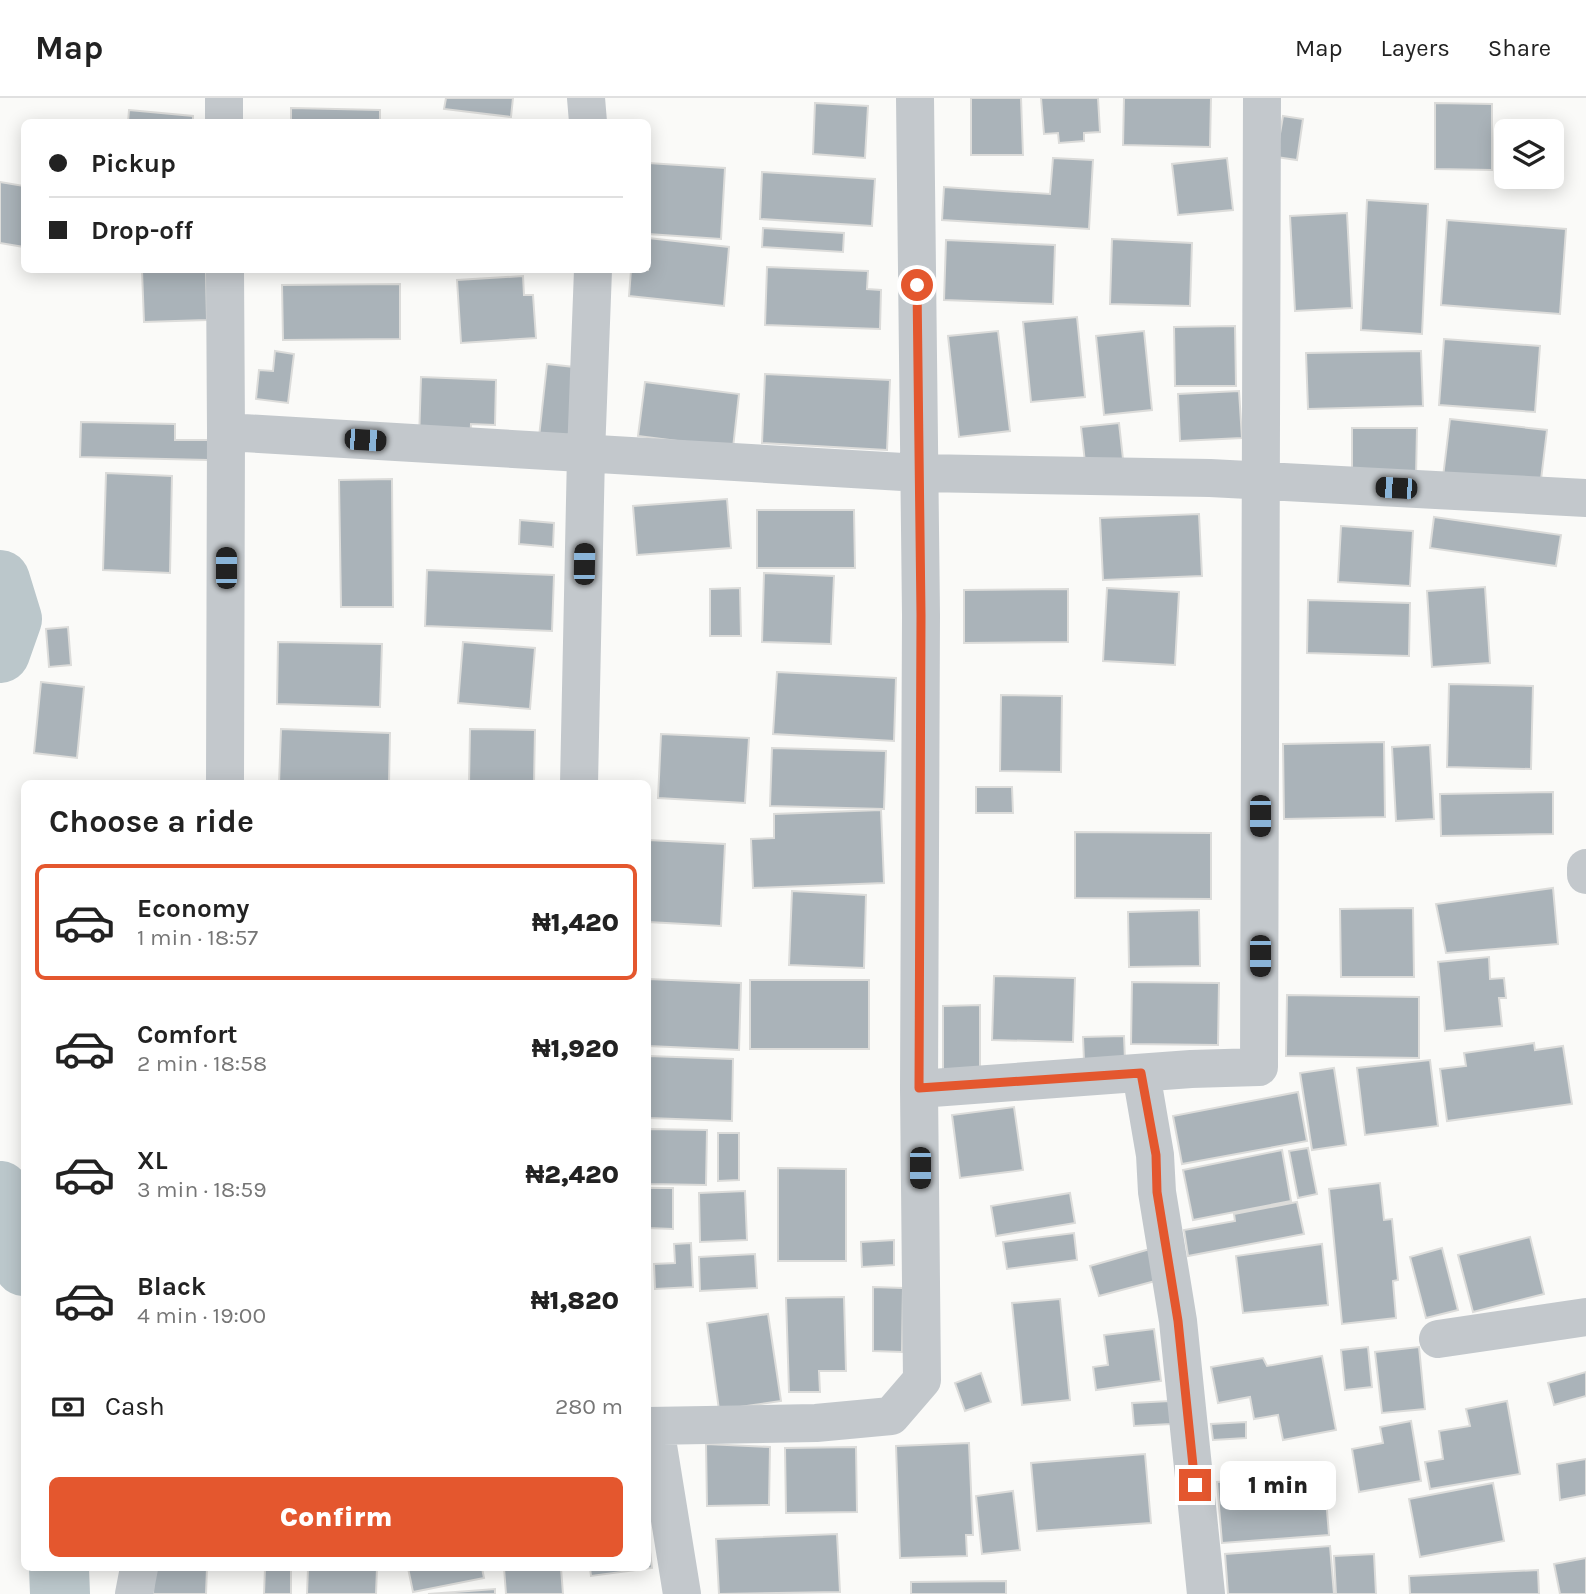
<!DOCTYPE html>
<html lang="en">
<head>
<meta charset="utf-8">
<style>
  :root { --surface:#fff; --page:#f2f2f2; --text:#222; --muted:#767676; --line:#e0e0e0; --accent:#e4572e }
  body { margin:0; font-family:Karla,sans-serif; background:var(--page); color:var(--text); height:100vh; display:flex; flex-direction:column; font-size:26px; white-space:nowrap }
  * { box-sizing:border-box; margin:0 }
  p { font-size:23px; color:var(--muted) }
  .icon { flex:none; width:38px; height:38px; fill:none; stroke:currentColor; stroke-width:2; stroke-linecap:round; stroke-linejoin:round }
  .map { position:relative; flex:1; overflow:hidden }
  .panel { position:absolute; left:21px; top:682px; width:630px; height:791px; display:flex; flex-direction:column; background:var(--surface); border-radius:10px; box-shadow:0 4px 18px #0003 }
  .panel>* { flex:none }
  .banner { position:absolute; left:21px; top:21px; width:630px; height:154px; border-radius:10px; box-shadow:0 4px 18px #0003; display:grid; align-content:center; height:154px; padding:0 28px; background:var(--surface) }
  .controls { position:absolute; left:1494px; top:21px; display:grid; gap:14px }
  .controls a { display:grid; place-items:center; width:70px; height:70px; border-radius:10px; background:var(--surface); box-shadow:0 4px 18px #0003; font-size:35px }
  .end { position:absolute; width:32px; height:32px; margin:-16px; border:9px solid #e4572e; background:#fff; box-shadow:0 0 0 4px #fff }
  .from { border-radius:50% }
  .bubble { position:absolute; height:49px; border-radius:10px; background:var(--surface); box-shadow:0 4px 18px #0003; font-size:23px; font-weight:800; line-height:49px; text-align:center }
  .car { position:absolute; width:21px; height:42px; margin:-21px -10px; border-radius:9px; box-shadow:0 0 5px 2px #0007; background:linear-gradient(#222 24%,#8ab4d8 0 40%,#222 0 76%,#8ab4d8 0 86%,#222 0) }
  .banner b { display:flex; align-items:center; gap:24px; height:66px; font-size:26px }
  .banner b+b { border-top:2px solid var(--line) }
  .banner i { width:18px; height:18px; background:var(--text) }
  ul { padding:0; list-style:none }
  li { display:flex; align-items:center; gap:21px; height:116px; margin:0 14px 10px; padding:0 14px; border:4px solid transparent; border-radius:10px }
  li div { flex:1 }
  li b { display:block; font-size:26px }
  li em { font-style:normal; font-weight:800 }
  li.selected { border-color:var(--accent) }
  li>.icon { width:63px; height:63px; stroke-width:1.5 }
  h2 { padding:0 28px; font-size:32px; line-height:84px }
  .pay { display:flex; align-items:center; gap:18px; height:77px; padding:0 28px; font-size:26px }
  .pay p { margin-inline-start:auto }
  .action { display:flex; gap:14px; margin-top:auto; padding:14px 28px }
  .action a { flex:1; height:80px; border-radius:10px; background:var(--accent); color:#fff; font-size:28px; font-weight:800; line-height:80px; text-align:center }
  header { display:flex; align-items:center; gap:42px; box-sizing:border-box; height:98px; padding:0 35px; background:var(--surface); border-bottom:2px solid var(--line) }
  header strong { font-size:33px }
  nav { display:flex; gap:38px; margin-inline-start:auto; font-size:24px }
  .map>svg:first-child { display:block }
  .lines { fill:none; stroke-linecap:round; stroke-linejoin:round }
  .river { stroke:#bbc7cb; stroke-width:60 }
  .building { fill:#aab3b9; stroke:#dcdcda; stroke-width:2 }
  .minor { stroke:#c3c8cc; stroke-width:38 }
  .route { stroke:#e4572e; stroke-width:9 }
</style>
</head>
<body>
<header>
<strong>Map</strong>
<nav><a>Map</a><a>Layers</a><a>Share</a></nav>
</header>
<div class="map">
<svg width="1586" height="1496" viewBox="0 0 1586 1496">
  <rect width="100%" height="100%" fill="#fafaf8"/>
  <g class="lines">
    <path class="river" d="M0,482L12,521L0,555
      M0,1093L24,1168
      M59,1470L60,1496"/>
  </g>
  <path class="building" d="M446,0H513L511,19L444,11Z
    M971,0H1021L1023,57H971Z
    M1041,0H1098L1100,34L1084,35V43L1059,45L1058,35L1044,36Z
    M1124,0H1211L1210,49L1123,47Z
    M815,5L868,8L865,60L813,56Z
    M1435,5L1492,6V72L1435,71Z
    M291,10L380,12V24H291Z
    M129,12L193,18V24H128Z
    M1283,18L1303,21L1297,62L1276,59Z
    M1053,60L1093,62L1089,131L942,122L944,89L1050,96Z
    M1227,60L1233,112L1178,117L1172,66Z
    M648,65L725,70L721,141L648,136Z
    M762,74L875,81L872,128L760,121Z
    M0,84L24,88V149L0,145Z
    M1367,102L1428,106L1422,236L1361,232Z
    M1347,115L1352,210L1295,213L1290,118Z
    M1447,122L1566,131L1560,216L1441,207Z
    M763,130L844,135L843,154L762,149Z
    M648,140L729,149L724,208L629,198L631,172H648Z
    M1112,141L1192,145L1190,208L1110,206Z
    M946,142L1055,147L1053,206L944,202Z
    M767,169L868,173L867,191L881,192L880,231L765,227Z
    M206,172L207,222L144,224L142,173Z
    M523,178L524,197H533L536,240L461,245L457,182Z
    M400,186V241L283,242L282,187Z
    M1077,219L1085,299L1031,304L1023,224Z
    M1235,228L1236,288H1175L1174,229Z
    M998,233L1010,333L959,339L948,238Z
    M1144,233L1152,312L1104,317L1096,238Z
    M1444,241L1540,248L1535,314L1439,307Z
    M275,253L294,256L288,305L256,301L259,272L273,273Z
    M1421,253L1423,308L1308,311L1306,255Z
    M547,266L583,270L575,343L539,339Z
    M765,276L890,282L887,352L762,345Z
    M421,279L496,282L495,327L471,326L470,343L419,342Z
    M645,284L739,296L733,350L638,338Z
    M1239,293L1242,340L1180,343L1178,296Z
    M1450,321L1547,332L1540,390L1443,379Z
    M81,324L175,326V342H209L208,362L80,359Z
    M1119,325L1124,370L1086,373L1081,329Z
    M1352,330H1417L1416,379H1352Z
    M106,375L172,378L170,475L103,472Z
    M392,381L393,509H341L339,382Z
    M727,401L731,450L637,457L633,408Z
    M757,412H854L855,470H757Z
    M1199,416L1202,478L1103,482L1100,420Z
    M1434,419L1561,437L1556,468L1430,450Z
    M520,422L554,425L553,449L519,446Z
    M1341,428L1413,433L1410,488L1338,484Z
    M427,472L554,477L552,533L425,528Z
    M764,475L834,478L831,546L762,544Z
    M1485,489L1490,565L1432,569L1427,493Z
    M740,490L741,538H710V491Z
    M1107,490L1179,494L1175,567L1103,563Z
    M1068,491V544L964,545V492Z
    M1308,502L1410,505L1409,558L1307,555Z
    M68,529L71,567L49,569L46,531Z
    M278,544L382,546L380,609L277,606Z
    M463,544L535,550L530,611L458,605Z
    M777,574L896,580L894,643L773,636Z
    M41,584L84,589L77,660L34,655Z
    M1449,586L1533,588L1531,671L1447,669Z
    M1001,597L1062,598L1061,674L1000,673Z
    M281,631L390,635L389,686H279Z
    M470,631L535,632L534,686H469Z
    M661,636L749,640L745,705L658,700Z
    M1384,644L1385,719L1284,721L1283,646Z
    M1430,647L1434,721L1396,723L1392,649Z
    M772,650L886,653L884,711L770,708Z
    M976,689H1012L1013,715H976Z
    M1553,694V736L1441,738L1440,696Z
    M881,712L884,785L753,790L751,741L774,740V716Z
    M1075,734L1211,735V801L1075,800Z
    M648,742L725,746L721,828L648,824Z
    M1553,790L1558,846L1446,855L1436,806Z
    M792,793L866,797L864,870L789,867Z
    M1413,810L1414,879H1341L1340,811Z
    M1199,812L1200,868L1129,869L1128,814Z
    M1489,859L1490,881L1504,880L1506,900H1499L1502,928L1445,933L1438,864Z
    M994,878L1075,880L1073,944L992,942Z
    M648,881L741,885L739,952L648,948Z
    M750,882H869V951H750Z
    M1132,884L1219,885L1218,947L1131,946Z
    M1287,897L1419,899V960L1286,958Z
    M980,907V977L943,978V908Z
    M1124,938L1125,962L1084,963L1083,939Z
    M1534,945L1535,952L1563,948L1572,1006L1447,1023L1440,971L1466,968L1464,955Z
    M648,958L733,961L732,1023L648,1020Z
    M1430,962L1438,1028L1365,1037L1357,970Z
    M1334,970L1346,1047L1312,1052L1300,975Z
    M1298,994L1307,1043L1182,1066L1173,1018Z
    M1014,1009L1023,1072L960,1080L952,1017Z
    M648,1031L707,1032L706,1087L648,1086Z
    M718,1035H739V1082L718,1083Z
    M1308,1050L1317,1096L1298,1100L1289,1053Z
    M1282,1052L1291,1103L1193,1122L1183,1072Z
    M778,1070L846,1071V1163H778Z
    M1380,1085L1384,1122L1392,1121L1398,1182L1393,1183L1396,1220L1342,1226L1329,1091Z
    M648,1090H673V1131L648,1130Z
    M745,1093L747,1142L700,1144L699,1095Z
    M1070,1095L1075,1125L996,1138L991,1108Z
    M1297,1104L1304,1136L1188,1158L1184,1132L1235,1123L1234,1116Z
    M1074,1135L1077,1162L1007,1171L1003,1144Z
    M1530,1139L1544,1196L1473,1214L1458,1157Z
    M894,1142V1167L862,1169L861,1144Z
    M691,1145L693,1189L655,1191L654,1166L675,1165L674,1146Z
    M1322,1146L1328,1207L1243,1215L1236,1158Z
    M1442,1150L1458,1212L1426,1220L1410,1159Z
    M1150,1151L1159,1182L1099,1198L1090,1168Z
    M755,1156L757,1190L700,1193L699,1159Z
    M873,1189L903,1190L902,1254L873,1253Z
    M844,1199L846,1273H819L820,1294H789L786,1200Z
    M1060,1201L1070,1302L1022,1307L1012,1205Z
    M768,1216L781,1303L719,1312L707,1225Z
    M1154,1231L1161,1283L1096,1292L1093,1269L1108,1267L1104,1237Z
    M1368,1249L1372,1289L1345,1292L1341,1252Z
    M1419,1249L1425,1311L1382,1315L1375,1254Z
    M1322,1258L1336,1332L1283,1342L1278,1317L1254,1321L1250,1299L1218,1305L1211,1269L1263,1260L1267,1268Z
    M1586,1274V1298L1554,1307L1548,1285Z
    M981,1275L991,1304L965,1313L955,1285Z
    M1170,1303L1171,1326L1134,1328L1132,1305Z
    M1507,1303L1520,1376L1430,1391L1425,1364L1443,1361L1439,1333L1470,1328L1466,1311Z
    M1411,1323L1421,1383L1359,1394L1352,1351L1383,1345L1380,1329Z
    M1246,1324V1340L1213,1342L1211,1326Z
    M969,1345L973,1437H966L967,1458L900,1460L896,1348Z
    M706,1346L770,1349L769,1407L707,1408Z
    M856,1349L857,1414L786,1415L785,1350Z
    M1145,1356L1151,1425L1037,1433L1031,1365Z
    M1586,1361V1397L1560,1402L1557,1366Z
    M1324,1376L1329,1437L1222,1445L1217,1384Z
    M1493,1385L1504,1443L1420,1459L1409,1401Z
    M1013,1393L1020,1452L982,1456L976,1398Z
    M648,1436L652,1470L591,1478L590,1470H648Z
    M837,1436L840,1494L719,1496L716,1441Z
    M1330,1448L1334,1496H1228L1225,1456Z
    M1374,1456L1376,1496H1336L1334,1458Z
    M1586,1460V1496H1560L1554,1466Z
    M154,1470H207L206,1496H153Z
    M265,1470H291V1496H264Z
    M308,1470H377L376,1496H307Z
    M408,1470H482L484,1480L413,1494Z
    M504,1470H561L563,1496H506Z
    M1538,1472L1539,1496H1410L1409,1478Z
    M1006,1483V1496H911V1484Z
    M495,1491V1496H428Z"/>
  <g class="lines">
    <path class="minor" d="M224,0V24
      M586,0L588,24
      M225,172L226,334
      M225,686L226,334L920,375L1210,380L1586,400
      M579,686L586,356L593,172
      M1586,770V777
      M1141,975L1155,1057L1157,1094L1178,1223L1206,1496
      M919,991L1191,971L1259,969L1262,0
      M1438,1241L1586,1219
      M648,1328L816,1325L891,1318L922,1282L919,991L921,517L915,0
      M655,1329L682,1496
      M134,1496L139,1470"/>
  </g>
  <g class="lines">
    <path class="route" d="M917,187L921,517L919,990L1141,975L1156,1057L1157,1094L1178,1223L1195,1387"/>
  </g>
</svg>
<div class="controls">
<a><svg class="icon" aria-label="layers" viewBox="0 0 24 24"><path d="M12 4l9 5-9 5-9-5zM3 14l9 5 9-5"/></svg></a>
</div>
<i class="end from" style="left:917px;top:187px"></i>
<i class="end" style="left:1195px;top:1387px"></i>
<div class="bubble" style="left:1220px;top:1363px;width:116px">1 min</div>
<i class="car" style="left:365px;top:342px;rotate:94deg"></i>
<i class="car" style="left:1396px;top:390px;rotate:273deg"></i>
<i class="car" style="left:584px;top:466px;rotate:1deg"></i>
<i class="car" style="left:226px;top:470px;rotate:0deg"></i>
<i class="car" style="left:1260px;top:718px;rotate:180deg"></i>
<i class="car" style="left:1260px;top:858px;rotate:180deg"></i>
<i class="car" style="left:920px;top:1070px;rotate:180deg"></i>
<div class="banner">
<b><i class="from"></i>Pickup</b>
<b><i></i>Drop-off</b>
</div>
<section class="panel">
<h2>Choose a ride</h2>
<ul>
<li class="selected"><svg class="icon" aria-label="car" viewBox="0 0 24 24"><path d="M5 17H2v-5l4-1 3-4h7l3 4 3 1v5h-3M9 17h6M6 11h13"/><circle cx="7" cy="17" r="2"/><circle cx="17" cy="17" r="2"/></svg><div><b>Economy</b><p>1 min · 18:57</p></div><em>₦1,420</em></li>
<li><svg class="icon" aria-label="car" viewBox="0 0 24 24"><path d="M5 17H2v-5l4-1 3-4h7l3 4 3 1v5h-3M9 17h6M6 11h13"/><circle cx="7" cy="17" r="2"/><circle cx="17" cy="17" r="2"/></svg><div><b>Comfort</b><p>2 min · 18:58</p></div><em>₦1,920</em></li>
<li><svg class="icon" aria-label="car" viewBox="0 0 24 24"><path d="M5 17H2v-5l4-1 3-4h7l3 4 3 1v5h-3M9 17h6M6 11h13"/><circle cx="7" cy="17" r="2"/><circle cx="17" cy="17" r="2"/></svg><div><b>XL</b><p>3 min · 18:59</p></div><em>₦2,420</em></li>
<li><svg class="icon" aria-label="car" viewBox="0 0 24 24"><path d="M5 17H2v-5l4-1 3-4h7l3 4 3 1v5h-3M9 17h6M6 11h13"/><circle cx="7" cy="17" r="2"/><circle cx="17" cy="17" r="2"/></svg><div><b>Black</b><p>4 min · 19:00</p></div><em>₦1,820</em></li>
</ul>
<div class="pay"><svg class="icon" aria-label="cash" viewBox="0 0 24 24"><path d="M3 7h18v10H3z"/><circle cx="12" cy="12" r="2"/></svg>Cash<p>280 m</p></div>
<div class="action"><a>Confirm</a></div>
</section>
</div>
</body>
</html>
